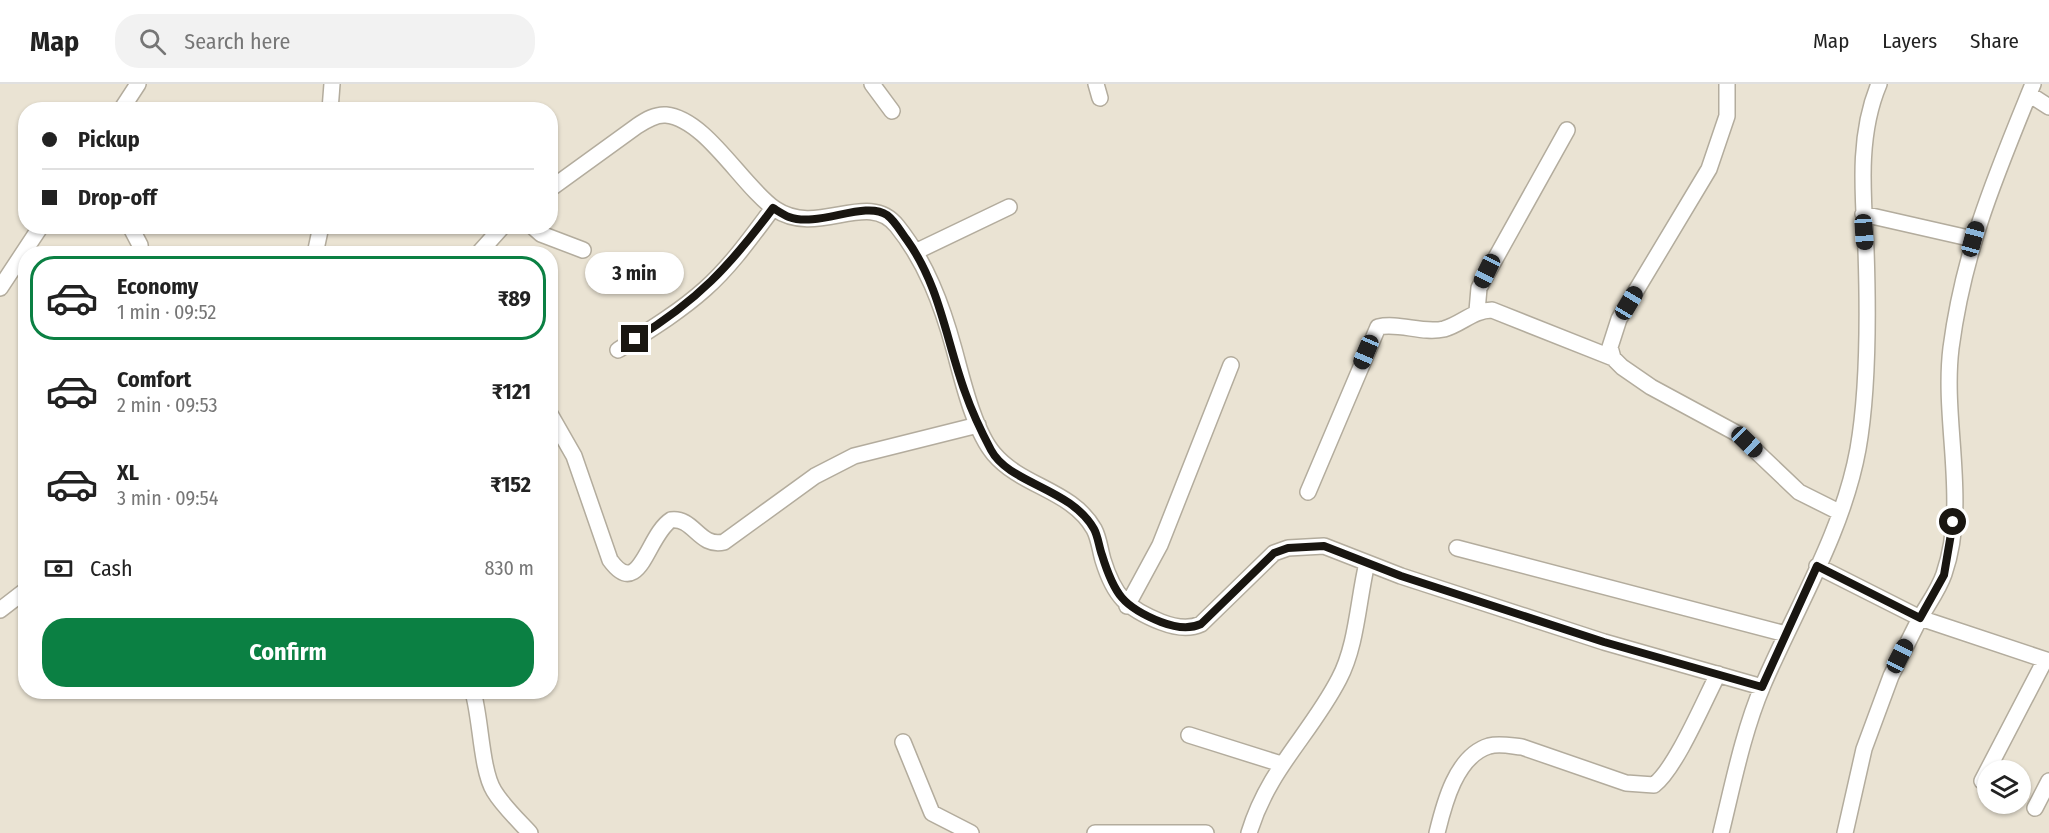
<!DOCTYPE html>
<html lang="en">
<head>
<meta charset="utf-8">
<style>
  :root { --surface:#fff; --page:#f2f2f2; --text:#222; --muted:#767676; --line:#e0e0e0; --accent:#0b8043 }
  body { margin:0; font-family:"Fira Sans Condensed",sans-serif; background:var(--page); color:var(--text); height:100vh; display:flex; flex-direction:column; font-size:22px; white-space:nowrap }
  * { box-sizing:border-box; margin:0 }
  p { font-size:20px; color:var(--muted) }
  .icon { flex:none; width:33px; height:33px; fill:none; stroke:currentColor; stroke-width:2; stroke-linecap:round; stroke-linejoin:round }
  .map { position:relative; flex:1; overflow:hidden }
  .details { position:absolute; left:18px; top:162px; width:540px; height:453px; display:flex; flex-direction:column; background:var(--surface); border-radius:24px; box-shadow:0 2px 4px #0004 }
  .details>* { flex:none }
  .guide { position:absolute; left:18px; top:18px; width:540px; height:132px; border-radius:24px; box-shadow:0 2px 4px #0004; display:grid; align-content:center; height:132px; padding:0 24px; background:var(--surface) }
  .controls { position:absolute; left:1977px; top:676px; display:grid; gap:12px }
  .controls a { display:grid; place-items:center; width:54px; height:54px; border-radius:50%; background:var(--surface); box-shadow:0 2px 4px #0004; font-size:30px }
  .end { position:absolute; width:27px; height:27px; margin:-14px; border:8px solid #191611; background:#fff; box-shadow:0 0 0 3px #fff }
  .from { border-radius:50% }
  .bubble { position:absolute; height:42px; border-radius:21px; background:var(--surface); box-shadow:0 2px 4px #0004; font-size:20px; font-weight:700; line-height:42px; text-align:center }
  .car { position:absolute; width:18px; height:36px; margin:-18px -9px; border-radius:8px; box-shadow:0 0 4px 2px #0007; background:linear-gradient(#222 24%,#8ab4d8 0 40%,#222 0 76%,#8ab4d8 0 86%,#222 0) }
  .guide b { display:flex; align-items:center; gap:21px; height:57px; font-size:22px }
  .guide b+b { border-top:2px solid var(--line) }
  .guide i { width:15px; height:15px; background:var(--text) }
  ul { padding:10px 0 0; list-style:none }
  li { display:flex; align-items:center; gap:18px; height:84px; margin:0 12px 9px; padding:0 12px; border:3px solid transparent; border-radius:24px }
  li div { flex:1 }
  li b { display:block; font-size:22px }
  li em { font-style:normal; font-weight:700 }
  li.selected { border-color:var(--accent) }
  li>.icon { width:54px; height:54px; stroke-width:1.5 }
  .pay { display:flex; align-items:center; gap:15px; height:66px; padding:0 24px; font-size:22px }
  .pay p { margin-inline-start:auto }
  .cta { display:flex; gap:12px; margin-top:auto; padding:12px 24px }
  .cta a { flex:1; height:69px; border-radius:24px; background:var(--accent); color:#fff; font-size:24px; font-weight:700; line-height:69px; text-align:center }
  header { display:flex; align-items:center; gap:36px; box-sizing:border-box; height:84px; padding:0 30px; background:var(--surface); border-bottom:2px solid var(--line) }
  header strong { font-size:28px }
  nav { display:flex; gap:33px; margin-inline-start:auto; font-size:21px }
  .search { width:420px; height:54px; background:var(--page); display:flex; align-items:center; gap:15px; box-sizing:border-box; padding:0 21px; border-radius:24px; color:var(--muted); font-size:22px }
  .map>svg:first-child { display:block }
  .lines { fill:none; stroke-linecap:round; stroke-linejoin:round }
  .minor-casing { stroke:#b3ac9d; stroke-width:18 }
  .minor { stroke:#fff; stroke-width:15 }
  .route { stroke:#191611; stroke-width:8 }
</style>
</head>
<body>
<header>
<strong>Map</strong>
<div class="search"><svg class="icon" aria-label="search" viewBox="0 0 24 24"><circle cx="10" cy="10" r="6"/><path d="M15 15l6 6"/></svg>Search here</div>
<nav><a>Map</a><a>Layers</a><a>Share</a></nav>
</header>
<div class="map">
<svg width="2049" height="749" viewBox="0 0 2049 749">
  <rect width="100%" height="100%" fill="#eae3d3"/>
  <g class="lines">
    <defs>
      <path id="minor" d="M872,0L892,27
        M1096,0L1100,14
        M1727,0V32L1709,85L1619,235L1610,263L1613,274L1622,283L1651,303L1738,350L1799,408L1839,428
        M2029,10L2049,23
        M121,26L138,0
        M330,26L332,0
        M550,105L637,42C646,36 656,30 666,31C706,35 742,102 775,125C818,154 868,105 897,142C926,178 942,221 954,265C962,294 974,347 994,370C1022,403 1072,406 1094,445C1099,454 1100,466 1103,476C1114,512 1126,524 1161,538C1174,543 1188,546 1201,540L1274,469L1288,464L1324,462L1401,492L1604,558L1762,603
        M1863,130L1973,155
        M130,142L140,161L141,170
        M532,142L541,150L583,166
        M915,168L1009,123
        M315,170L321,142
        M478,170L503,142
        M0,204L41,142
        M1477,227L1479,204L1567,46
        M618,266C648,247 678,229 705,205C731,182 752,152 773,124
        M550,330L574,372L610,476C640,517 647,451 671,436C694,433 699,464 724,458L815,392L854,372L978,341
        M1308,408L1378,243C1399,238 1422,250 1444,245C1462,240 1473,226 1492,226L1613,274
        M1457,464L1786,550
        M1817,482L1920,534C1928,520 1939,505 1944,490C1969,417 1942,338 1951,264C1964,165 1996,91 2033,0
        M1127,522L1160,461L1231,281
        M0,526L26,506
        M473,608C481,635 481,686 494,707C503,722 518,736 530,749
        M1189,651L1281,680
        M903,658L932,729L971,749
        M1982,697L2045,576
        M2035,724L2049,697
        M1095,749H1206
        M1249,749C1269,684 1310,651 1339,595C1357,561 1358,516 1367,479
        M1437,749C1444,720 1456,672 1489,662C1500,659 1511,662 1522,663L1626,699L1654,701C1676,684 1704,617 1718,590
        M1721,749C1733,700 1743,648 1763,601C1796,524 1843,448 1858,365C1868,308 1868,224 1866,166C1863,110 1857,52 1879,0
        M1845,749L1864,665L1891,592L1920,534L2049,577"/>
    </defs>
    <use href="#minor" class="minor-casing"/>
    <use href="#minor" class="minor"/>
  </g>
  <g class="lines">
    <path class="route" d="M635,255C697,217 730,182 773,124C778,127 784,131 789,133C818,144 865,116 887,131C895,137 901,148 907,156C940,202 946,256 965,308C972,328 981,347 991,366C1009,400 1071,404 1094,445C1098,452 1099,463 1102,471C1114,510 1123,523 1161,538C1174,543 1188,546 1201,540L1274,469L1288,464L1324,462L1401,492L1604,558L1762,603L1817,482L1920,534L1944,491L1953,438"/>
  </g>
</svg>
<div class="controls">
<a><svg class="icon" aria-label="layers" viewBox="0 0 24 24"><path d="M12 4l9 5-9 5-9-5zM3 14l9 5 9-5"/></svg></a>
</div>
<i class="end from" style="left:1953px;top:438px"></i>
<i class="end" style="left:635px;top:255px"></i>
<div class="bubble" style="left:585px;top:168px;width:99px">3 min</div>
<i class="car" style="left:1864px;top:148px;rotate:176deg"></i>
<i class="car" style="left:1973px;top:155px;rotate:15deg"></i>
<i class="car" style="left:1487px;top:187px;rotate:206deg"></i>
<i class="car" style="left:1629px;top:219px;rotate:31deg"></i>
<i class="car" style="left:1366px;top:268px;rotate:203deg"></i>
<i class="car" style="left:1747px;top:358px;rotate:134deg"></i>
<i class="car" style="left:1900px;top:572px;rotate:27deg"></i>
<div class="guide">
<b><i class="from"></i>Pickup</b>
<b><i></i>Drop-off</b>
</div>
<section class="details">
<ul>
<li class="selected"><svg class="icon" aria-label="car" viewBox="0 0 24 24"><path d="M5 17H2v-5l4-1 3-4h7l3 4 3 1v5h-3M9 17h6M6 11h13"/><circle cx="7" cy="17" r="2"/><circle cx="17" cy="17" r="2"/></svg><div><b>Economy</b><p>1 min · 09:52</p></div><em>₹89</em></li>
<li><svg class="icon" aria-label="car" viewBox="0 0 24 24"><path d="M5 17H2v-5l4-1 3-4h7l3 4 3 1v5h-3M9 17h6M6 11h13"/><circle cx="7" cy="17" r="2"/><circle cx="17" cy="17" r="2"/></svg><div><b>Comfort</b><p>2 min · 09:53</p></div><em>₹121</em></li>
<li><svg class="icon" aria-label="car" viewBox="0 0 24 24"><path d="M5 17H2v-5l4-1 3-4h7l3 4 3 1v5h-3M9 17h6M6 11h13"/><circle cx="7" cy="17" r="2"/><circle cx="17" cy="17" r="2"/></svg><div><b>XL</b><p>3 min · 09:54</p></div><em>₹152</em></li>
</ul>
<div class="pay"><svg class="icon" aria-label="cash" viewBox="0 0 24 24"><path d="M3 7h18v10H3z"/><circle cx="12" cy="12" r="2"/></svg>Cash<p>830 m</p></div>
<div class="cta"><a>Confirm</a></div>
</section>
</div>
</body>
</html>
